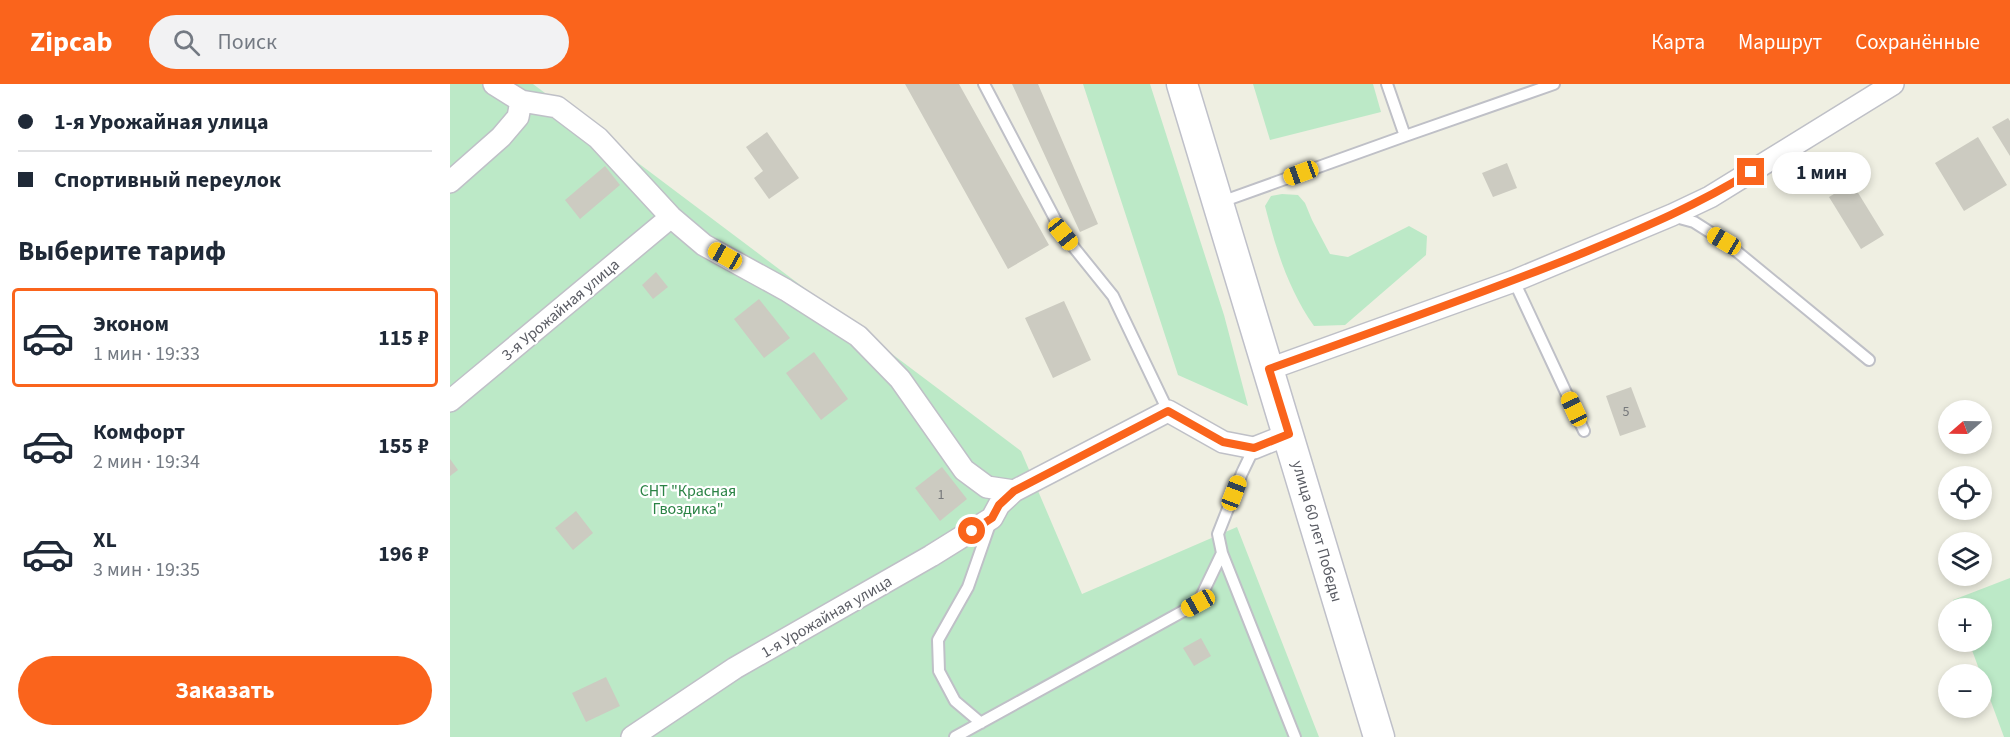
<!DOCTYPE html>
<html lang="ru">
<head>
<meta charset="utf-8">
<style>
  :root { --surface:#fff; --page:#f2f2f3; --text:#1f2937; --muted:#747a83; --line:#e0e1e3; --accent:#fa641c }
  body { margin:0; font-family:"Source Sans 3",sans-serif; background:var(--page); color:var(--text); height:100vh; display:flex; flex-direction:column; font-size:22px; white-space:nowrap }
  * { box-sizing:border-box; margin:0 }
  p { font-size:20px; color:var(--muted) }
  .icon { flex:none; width:33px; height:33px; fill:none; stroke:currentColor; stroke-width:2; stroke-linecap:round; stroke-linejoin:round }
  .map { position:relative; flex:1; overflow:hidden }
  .side { display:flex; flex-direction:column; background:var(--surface); width:450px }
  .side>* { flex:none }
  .banner { display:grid; align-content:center; height:132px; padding:0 18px; background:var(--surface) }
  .needle { width:39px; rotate:250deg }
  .fabs { position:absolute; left:1488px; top:316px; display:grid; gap:12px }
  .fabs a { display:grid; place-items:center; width:54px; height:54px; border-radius:50%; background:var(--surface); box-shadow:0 3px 9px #0003; font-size:30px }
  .end { position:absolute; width:27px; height:27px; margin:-14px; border:8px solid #fa641c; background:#fff; box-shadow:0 0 0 3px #fff }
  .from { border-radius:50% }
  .bubble { position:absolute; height:42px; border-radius:21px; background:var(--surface); box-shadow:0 3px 9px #0003; font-size:20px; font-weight:700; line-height:42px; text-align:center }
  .car { position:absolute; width:18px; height:36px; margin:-18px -9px; border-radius:8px; box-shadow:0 0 4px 2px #0007; background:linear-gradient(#f5c518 24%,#345 0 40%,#f5c518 0 76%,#345 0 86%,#f5c518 0) }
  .banner b { display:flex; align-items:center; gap:21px; height:57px; font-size:22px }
  .banner b+b { border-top:2px solid var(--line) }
  .banner i { width:15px; height:15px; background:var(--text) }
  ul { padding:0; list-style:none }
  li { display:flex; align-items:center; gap:18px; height:99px; margin:0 12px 9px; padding:0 6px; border:3px solid transparent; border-radius:6px }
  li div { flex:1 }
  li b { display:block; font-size:22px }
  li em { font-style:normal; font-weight:700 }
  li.selected { border-color:var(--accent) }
  li>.icon { width:54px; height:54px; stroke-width:1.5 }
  h2 { padding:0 18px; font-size:27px; line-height:72px }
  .action { display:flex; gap:12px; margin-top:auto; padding:12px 18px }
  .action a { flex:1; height:69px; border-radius:36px; background:var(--accent); color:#fff; font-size:24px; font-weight:700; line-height:69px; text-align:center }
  header { display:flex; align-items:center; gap:36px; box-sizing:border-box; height:84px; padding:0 30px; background:var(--accent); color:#fff }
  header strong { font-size:28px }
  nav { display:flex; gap:33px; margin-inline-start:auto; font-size:21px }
  .search { width:420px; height:54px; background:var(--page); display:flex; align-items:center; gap:15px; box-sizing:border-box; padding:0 21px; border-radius:33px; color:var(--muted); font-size:22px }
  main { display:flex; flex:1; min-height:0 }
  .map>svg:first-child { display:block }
  .green { fill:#bce9c7 }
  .building { fill:#cccbc1 }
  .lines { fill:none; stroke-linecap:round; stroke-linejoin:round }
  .lane-casing { stroke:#bfc0c7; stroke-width:14 }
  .street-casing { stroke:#bfc0c7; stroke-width:24 }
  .secondary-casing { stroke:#bfc0c9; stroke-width:33 }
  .lane { stroke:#fff; stroke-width:10 }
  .street { stroke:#fff; stroke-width:21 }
  .secondary { stroke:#fff; stroke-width:30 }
  .route { stroke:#fa641c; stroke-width:8 }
  .labels { text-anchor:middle; stroke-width:4.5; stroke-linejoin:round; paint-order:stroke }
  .number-label { font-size:14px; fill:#76787b }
  .street-label { font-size:16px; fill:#5a5c64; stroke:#fff }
  .park-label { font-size:16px; fill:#2b8345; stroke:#fff }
</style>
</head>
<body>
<header>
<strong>Zipcab</strong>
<div class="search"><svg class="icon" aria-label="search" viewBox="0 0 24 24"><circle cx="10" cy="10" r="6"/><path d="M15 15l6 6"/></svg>Поиск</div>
<nav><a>Карта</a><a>Маршрут</a><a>Сохранённые</a></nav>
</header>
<main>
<section class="side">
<div class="banner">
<b><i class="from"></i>1-я Урожайная улица</b>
<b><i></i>Спортивный переулок</b>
</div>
<h2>Выберите тариф</h2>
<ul>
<li class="selected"><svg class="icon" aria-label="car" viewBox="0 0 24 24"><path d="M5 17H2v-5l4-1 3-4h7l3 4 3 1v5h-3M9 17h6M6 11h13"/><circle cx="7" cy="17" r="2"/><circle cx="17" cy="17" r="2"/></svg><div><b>Эконом</b><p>1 мин · 19:33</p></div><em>115 ₽</em></li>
<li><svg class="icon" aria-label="car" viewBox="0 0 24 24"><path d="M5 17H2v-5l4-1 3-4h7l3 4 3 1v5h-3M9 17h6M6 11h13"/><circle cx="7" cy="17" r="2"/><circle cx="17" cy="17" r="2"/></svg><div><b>Комфорт</b><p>2 мин · 19:34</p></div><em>155 ₽</em></li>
<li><svg class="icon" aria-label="car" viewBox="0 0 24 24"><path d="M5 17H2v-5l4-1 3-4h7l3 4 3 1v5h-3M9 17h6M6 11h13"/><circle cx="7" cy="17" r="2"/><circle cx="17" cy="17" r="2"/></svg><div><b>XL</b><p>3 мин · 19:35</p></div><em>196 ₽</em></li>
</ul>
<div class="action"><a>Заказать</a></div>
</section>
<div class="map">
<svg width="1560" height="653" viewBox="0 0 1560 653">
  <rect width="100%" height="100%" fill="#efefe2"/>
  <path class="green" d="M0,0H83L571,367L632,510L787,443L869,653H0Z
    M633,0H700L774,231L798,322L728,291Z
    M803,0H923L931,28L820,56Z
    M832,110L848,111L855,119L862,136L880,170L898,173L959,142L977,152L976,171L895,241L864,242C838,205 826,165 815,122L821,112Z
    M1560,494V653H1554L1519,558H1532V525H1506L1503,516Z"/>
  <path class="building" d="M455,0H509L599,161L558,185Z
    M562,0H588L648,140L630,148Z
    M1558,34L1560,37V72L1542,43Z
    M317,48L349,94L319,115L304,94L313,87L296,63Z
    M1528,53L1557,101L1514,127L1485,79Z
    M1057,79L1067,104L1043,113L1032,89Z
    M155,82L170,101L130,135L115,116Z
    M1402,99L1434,151L1411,165L1379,113Z
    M206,188L218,203L203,215L192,201Z
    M309,215L340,254L314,274L284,235Z
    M614,217L641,276L603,294L575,234Z
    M364,268L398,315L371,336L336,289Z
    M1181,303L1196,343L1170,352L1156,312Z
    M0,375L8,386L0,392Z
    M492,383L517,415L490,437L465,404Z
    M126,427L143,449L123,466L105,444Z
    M751,554L761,572L744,582L733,564Z
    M156,593L170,622L136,638L122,609Z"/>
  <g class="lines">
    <defs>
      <path id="lane" d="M534,0L613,150L663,212L718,327
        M955,52L1104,0
        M771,118L955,52L937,0
        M1222,132L1244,138L1274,157L1419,276
        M1064,197L1134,347
        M804,364L792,389L768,450L772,469L845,653
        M531,639L505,617L489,587L488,556L518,503L541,437
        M505,653L748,519L772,469"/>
      <path id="street" d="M44,0L71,17L107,23L148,54L221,133L254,161L336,206L408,252L450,295L514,386L537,403L564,407L718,327L773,358L804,364L839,350
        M0,98L51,53L68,33L71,17
        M819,285L1064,197L1222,131L1260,113L1443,0
        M0,317L221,133
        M182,653L285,584L481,472L542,434L549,421L564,407"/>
      <path id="secondary" d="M732,0L929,653"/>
    </defs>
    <use href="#lane" class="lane-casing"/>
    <use href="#street" class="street-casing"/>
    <use href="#secondary" class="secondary-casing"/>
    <use href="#lane" class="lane"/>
    <use href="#street" class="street"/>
    <use href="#secondary" class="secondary"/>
  </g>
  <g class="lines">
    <path class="route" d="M522,447L542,434L549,421L564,407L718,327L773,358L804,364L839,350L819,285C922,248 1026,212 1128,171C1190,145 1244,123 1301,88"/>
  </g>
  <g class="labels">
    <g class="number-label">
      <text x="1176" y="332">5</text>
      <text x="491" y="415">1</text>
    </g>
    <g class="street-label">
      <text transform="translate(110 225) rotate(-40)" y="6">3-я Урожайная улица</text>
      <text transform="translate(868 447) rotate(74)" y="6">улица 60 лет Победы</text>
      <text transform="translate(376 532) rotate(-30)" y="6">1-я Урожайная улица</text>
    </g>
    <g class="park-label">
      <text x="238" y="412">СНТ "Красная<tspan x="238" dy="18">Гвоздика"</tspan></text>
    </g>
  </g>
</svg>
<div class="fabs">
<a><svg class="needle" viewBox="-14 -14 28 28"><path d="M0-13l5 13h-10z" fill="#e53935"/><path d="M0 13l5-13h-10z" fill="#747a83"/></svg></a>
<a><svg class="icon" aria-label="locate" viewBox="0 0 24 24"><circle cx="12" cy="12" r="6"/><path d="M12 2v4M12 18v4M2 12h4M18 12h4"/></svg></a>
<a><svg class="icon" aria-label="layers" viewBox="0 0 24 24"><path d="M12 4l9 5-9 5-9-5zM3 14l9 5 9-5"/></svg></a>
<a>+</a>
<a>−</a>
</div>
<i class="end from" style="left:522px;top:447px"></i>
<i class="end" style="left:1301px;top:88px"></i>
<div class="bubble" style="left:1322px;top:68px;width:99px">1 мин</div>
<i class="car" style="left:851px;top:89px;rotate:250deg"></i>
<i class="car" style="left:613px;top:150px;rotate:141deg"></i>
<i class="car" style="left:1274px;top:157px;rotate:301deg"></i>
<i class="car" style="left:275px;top:172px;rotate:299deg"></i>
<i class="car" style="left:1124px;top:325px;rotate:335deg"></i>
<i class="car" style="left:784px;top:409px;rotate:21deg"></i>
<i class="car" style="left:748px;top:519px;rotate:241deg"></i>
</div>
</main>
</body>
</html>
